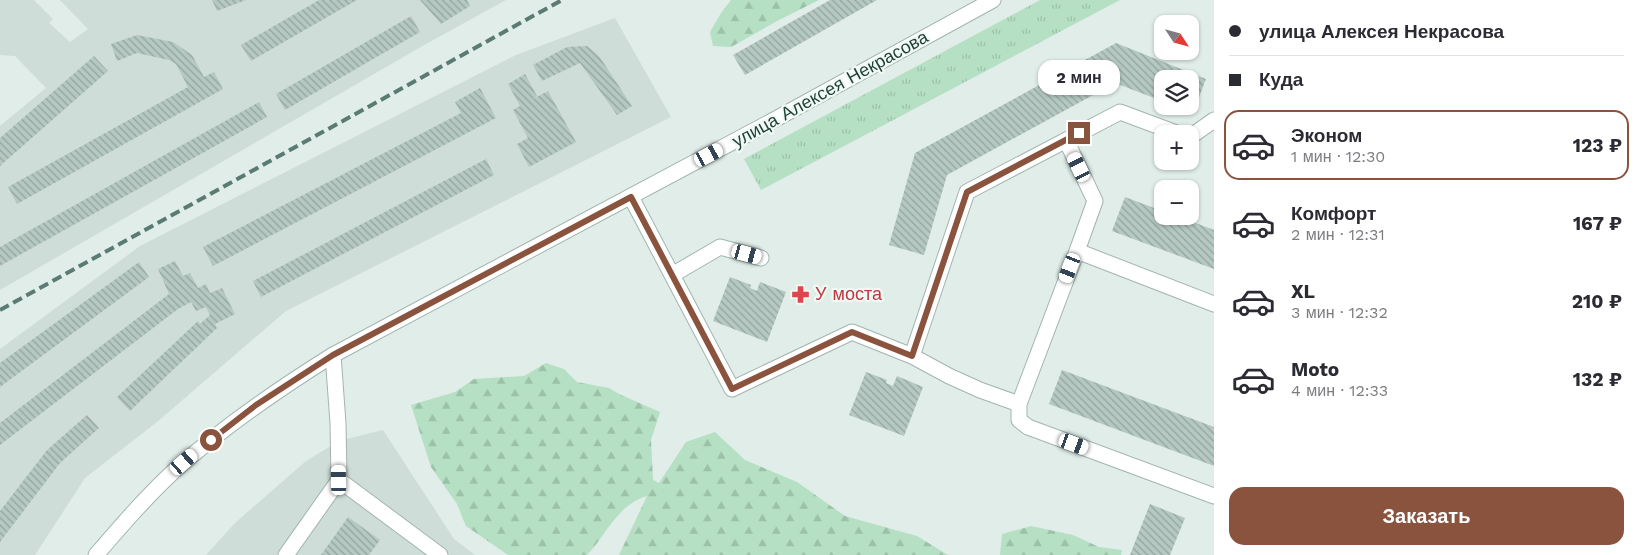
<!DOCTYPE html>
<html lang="ru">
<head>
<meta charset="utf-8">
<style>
  :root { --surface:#fff; --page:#f7f7f7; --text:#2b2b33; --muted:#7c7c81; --line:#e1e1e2; --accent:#8a533e }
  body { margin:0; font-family:"Work Sans",sans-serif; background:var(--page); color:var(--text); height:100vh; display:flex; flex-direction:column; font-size:19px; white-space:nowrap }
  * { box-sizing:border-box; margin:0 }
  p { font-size:16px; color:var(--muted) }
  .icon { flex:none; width:28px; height:28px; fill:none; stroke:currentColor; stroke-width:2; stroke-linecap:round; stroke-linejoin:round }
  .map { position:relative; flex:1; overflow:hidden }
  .side { display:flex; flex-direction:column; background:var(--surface); width:425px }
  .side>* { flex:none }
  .top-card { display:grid; align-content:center; height:110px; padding:0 15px; background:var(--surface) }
  .needle { width:32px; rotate:126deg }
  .tools { position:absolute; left:1154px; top:15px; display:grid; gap:10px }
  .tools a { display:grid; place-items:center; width:45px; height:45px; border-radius:10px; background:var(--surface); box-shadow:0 1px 4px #0004; font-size:25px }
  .end { position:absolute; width:22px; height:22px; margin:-11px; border:6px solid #8a533e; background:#fff; box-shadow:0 0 0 2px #fff }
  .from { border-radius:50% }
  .bubble { position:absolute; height:35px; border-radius:15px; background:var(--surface); box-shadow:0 1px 4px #0004; font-size:16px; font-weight:700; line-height:35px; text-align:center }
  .car { position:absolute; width:15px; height:30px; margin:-15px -8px; border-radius:6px; box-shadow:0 0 4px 1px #0007; background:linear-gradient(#fff 24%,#345 0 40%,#fff 0 76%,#345 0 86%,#fff 0) }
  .top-card b { display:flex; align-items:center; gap:18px; height:48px; font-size:19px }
  .top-card b+b { border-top:1px solid var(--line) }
  .top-card i { width:12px; height:12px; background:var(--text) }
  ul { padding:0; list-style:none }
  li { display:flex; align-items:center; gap:15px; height:70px; margin:0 10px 8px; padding:0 5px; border:2px solid transparent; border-radius:15px }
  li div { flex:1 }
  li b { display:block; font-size:19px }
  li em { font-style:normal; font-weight:700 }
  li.current { border-color:var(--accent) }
  li>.icon { width:45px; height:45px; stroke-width:1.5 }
  .action { display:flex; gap:10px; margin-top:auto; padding:10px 15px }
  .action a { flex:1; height:58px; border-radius:15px; background:var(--accent); color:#fff; font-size:20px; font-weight:700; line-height:58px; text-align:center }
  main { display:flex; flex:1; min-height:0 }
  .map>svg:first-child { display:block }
  .built { fill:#ceddd7 }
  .grass { fill:url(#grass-tufts) }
  .forest { fill:url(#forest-firs) }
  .building { fill:url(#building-back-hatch) }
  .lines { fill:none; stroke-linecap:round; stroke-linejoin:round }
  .minor-casing { stroke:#a2b5b0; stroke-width:17 }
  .minor { stroke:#fff; stroke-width:15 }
  .rail { stroke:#597b74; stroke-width:4; stroke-dasharray:10 5; stroke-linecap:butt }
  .route { stroke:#8a533e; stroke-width:6 }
  .labels { text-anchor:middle; stroke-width:4.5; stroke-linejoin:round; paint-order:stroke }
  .street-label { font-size:18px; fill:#1f3f39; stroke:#f1f9f5 }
  .health-label { font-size:18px; fill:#be3a42; stroke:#f1f9f5; text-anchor:start }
</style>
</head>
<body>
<main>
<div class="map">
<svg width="1214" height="555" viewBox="0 0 1214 555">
  <defs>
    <pattern id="grass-tufts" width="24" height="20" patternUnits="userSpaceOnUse" patternTransform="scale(1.25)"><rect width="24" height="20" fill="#b6e0c4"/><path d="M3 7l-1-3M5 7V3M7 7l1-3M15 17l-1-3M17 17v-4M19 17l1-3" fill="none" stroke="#9cc1a9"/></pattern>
    <pattern id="forest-firs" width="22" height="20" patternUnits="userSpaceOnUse" patternTransform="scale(1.25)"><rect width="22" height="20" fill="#b6e0c4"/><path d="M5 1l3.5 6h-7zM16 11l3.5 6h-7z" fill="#9cc1a9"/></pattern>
    <pattern id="building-back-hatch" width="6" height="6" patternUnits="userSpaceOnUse" patternTransform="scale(1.25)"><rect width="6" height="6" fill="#b5c8c1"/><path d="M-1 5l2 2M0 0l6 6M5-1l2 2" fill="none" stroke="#93a49e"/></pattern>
  </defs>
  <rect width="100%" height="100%" fill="#e0ede8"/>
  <path class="built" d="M0,0H34L53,19L49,23L70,42L88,29L60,0H506L426,44L0,290V126L46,88L15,56L0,55Z
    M615,18L671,117L286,311L157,422L85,478L35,555H0V349L140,246L516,55Z
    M383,430L454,539L475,555H206L235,523L306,461L339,441Z"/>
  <path class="grass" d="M1040,0H1120L761,190L744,159Z"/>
  <path class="forest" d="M731,0H819L779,20L731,47L713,46L710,32L721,13Z
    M546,363L564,369L577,382L609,388L619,394L660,412L651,440L653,480L659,483L686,442L715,432L745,460L797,482L845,516L917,536L948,555H619L647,496C617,505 607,534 587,555H508L466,526L457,504L431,467L411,405L455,392L474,379L524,376Z
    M1031,526L1073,535L1099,547L1122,550L1121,555H1000L1002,534Z"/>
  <path class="building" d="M212,0H246L217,11Z
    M319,0H357L251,61L241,45Z
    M420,0H467L470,6L441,24Z
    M830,0H877L745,75L733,55Z
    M411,16L420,32L285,110L276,94Z
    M137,35L173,42L192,55L204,77L214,72L223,89L17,204L8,187L188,87L176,64L169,60L137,53L117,61L111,44Z
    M1116,43L1206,79L1193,113L1175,106H1190V79H1162V101L1115,83L947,175L924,255L889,245L915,153Z
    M587,46L599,56L632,106L617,115L580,63L542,81L533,65L567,47Z
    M94,56L108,71L0,166V138Z
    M525,74L537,96L531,100L548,91L576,142L529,167L517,144L528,138L513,110L520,106L508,84Z
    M480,88L496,118L213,266L203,247L461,113L455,102Z
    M259,102L267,117L0,266V247Z
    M486,159L494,175L261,297L253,281Z
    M1125,197L1162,211V216H1177L1214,230V269L1112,231Z
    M175,261L183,276L190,273L198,288L206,284L210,293L222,288L235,314L215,324L217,328L130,411L117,397L198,321L200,324L210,315L206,307L196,311L191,302L178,309L0,445V423L169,294L158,269Z
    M139,262L149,277L0,387V363Z
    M730,277L751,285L750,288L757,291L760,282L786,292L767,342L713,321Z
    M1062,370L1214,427V466L1049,404Z
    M866,372L887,380L886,383L893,386L897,376L923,387L904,436L849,415Z
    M87,415L99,428L60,463L0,542V511L47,450Z
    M1150,504L1185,518L1170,555H1130Z
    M348,517L380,540L369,555H321Z"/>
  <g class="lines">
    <defs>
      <path id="minor" d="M1190,137L1214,120
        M1066,140L1095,201L1077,251
        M631,197L672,275L720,247L761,258
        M672,275L732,389L852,332L912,356L949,376L980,390L1019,404V420L1028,427L1214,496
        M912,356L967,192L1120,112L1179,134
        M1019,404L1077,251L1214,304
        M339,480L440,555
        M96,555C121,526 146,497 174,471C223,427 277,390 333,355L772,121L993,0
        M286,555L339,480L338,423L333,355"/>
    </defs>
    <use href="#minor" class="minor-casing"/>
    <use href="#minor" class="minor"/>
    <path class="rail" d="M0,310L562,0"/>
  </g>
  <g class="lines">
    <path class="route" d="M211,440L256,405L333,355L631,197L732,389L852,332L912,356L967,192L1079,133"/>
  </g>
  <defs>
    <symbol id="pharmacy-bare" viewBox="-9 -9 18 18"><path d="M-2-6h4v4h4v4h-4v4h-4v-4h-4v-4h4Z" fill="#e0444e" stroke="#f1f9f5" stroke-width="2.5" paint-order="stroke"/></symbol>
  </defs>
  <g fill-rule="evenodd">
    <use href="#pharmacy-bare" x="788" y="282" width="25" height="25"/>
  </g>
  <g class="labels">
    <g class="street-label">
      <text transform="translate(830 89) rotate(-29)" y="6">улица Алексея Некрасова</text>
    </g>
    <g class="health-label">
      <text x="815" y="300">У моста</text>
    </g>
  </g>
</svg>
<div class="tools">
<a><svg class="needle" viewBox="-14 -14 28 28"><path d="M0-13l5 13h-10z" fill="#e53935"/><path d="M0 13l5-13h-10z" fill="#7c7c81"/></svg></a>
<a><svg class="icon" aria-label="layers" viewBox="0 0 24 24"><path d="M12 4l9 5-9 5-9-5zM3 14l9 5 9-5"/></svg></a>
<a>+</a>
<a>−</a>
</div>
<i class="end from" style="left:211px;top:440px"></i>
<i class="end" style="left:1079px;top:133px"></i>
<div class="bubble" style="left:1038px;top:60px;width:82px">2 мин</div>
<i class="car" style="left:709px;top:155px;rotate:62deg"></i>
<i class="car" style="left:1079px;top:167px;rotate:334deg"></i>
<i class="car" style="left:747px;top:254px;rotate:105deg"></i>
<i class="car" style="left:1070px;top:268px;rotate:201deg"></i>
<i class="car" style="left:1074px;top:444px;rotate:110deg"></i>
<i class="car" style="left:184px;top:462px;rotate:49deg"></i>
<i class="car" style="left:339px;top:480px;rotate:359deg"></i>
</div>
<section class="side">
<div class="top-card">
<b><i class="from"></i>улица Алексея Некрасова</b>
<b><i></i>Куда</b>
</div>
<ul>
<li class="current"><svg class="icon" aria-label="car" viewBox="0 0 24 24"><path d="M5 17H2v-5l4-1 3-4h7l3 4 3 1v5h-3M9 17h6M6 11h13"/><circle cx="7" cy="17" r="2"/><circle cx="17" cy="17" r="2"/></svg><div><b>Эконом</b><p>1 мин · 12:30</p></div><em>123 ₽</em></li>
<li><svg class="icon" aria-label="car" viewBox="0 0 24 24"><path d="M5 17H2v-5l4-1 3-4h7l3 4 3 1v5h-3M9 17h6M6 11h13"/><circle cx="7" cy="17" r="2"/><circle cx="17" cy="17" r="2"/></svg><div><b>Комфорт</b><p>2 мин · 12:31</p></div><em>167 ₽</em></li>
<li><svg class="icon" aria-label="car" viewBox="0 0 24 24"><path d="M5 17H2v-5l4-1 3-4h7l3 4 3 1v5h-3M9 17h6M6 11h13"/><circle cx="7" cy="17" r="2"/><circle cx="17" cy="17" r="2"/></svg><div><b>XL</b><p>3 мин · 12:32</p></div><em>210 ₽</em></li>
<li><svg class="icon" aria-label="car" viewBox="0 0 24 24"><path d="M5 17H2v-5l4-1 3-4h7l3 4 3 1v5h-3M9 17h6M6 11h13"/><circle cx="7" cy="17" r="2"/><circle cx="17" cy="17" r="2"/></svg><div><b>Moto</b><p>4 мин · 12:33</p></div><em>132 ₽</em></li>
</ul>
<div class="action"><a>Заказать</a></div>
</section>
</main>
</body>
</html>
